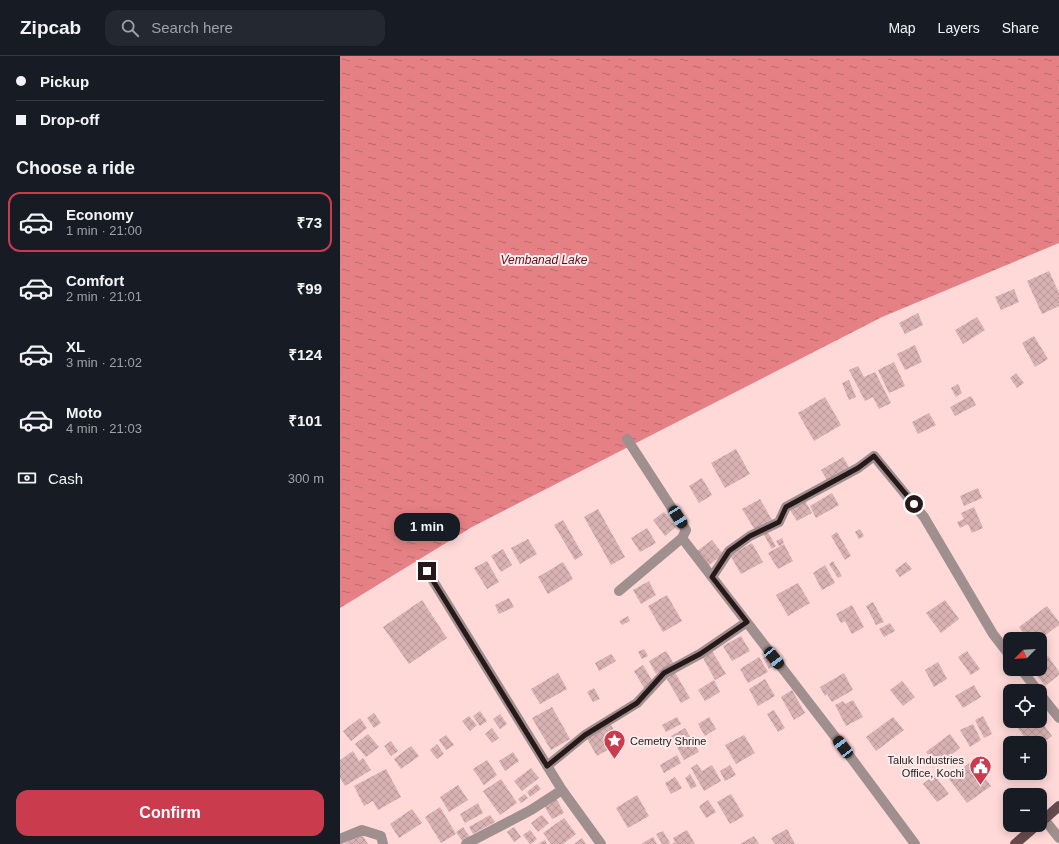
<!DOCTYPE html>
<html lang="en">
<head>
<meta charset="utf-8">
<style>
  :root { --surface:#171b24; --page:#242831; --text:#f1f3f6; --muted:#9ea1a6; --line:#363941; --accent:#cb3b4e }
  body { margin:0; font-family:Helvetica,sans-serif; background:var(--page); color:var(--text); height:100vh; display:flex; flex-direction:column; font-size:15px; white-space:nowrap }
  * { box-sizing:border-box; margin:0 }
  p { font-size:13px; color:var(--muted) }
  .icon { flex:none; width:22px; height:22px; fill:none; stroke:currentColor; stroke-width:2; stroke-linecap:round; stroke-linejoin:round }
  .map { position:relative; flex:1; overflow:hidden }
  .drawer { display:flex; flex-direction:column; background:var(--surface); width:340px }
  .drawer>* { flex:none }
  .guide { display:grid; align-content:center; height:88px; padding:0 16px; background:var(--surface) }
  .needle { width:26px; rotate:246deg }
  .fabs { position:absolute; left:663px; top:576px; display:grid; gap:8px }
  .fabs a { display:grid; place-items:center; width:44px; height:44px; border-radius:8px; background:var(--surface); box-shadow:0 2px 10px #0003; font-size:20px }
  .end { position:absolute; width:18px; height:18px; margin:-9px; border:5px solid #27191a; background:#fff; box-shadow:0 0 0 2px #fff }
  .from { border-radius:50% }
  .bubble { position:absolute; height:28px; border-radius:12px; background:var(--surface); box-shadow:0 2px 10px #0003; font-size:13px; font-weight:700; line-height:28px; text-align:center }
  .car { position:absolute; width:12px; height:24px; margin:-12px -6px; border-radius:5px; box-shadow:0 0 3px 1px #0007; background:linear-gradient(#222 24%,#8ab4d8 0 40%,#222 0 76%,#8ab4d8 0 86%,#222 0) }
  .guide b { display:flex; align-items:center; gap:14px; height:38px; font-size:15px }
  .guide b+b { border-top:1px solid var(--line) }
  .guide i { width:10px; height:10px; background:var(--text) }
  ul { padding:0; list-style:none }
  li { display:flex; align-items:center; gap:12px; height:60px; margin:0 8px 6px; padding:0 8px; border:2px solid transparent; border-radius:12px }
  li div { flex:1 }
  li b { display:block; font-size:15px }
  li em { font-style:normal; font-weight:700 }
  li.selected { border-color:var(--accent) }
  li>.icon { width:36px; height:36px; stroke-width:1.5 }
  h2 { padding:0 16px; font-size:18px; line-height:48px }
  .pay { display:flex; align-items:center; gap:10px; height:44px; padding:0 16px; font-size:15px }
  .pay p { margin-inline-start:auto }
  .cta { display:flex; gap:8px; margin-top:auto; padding:8px 16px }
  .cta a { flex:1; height:46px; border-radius:12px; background:var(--accent); color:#fff; font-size:16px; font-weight:700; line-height:46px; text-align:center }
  header { display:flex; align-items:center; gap:24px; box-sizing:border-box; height:56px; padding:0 20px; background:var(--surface); border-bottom:1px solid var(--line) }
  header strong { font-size:19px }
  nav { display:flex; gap:22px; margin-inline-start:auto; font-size:14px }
  .search { width:280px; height:36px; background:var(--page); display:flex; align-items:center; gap:10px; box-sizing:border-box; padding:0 14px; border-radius:12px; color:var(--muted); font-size:15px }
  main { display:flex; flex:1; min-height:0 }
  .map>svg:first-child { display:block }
  .water { fill:url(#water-ripples) }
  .building { fill:url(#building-cross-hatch) }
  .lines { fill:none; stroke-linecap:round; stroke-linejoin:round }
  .minor { stroke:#a08f8f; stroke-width:10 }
  .primary { stroke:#674b4c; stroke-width:10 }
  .route { stroke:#27191a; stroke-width:5 }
  .labels { text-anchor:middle; stroke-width:4; stroke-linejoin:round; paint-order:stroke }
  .poi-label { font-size:11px; fill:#27191a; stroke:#fcecec; text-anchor:start }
  .water-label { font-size:12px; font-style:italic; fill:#670b1d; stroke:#fcecec }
</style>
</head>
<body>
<header>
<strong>Zipcab</strong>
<div class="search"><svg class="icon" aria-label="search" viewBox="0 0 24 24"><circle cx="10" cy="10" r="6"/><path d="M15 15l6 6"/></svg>Search here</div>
<nav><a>Map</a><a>Layers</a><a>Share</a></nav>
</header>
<main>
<section class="drawer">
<div class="guide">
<b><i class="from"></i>Pickup</b>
<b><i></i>Drop-off</b>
</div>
<h2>Choose a ride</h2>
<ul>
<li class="selected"><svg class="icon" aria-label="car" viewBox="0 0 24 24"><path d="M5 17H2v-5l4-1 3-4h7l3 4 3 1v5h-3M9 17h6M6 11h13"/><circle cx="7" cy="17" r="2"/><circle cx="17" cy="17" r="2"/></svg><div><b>Economy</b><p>1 min · 21:00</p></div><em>₹73</em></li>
<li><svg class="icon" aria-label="car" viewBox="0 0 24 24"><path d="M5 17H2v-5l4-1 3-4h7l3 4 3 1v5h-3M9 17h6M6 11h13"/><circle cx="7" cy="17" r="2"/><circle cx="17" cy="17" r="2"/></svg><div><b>Comfort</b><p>2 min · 21:01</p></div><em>₹99</em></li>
<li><svg class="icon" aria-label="car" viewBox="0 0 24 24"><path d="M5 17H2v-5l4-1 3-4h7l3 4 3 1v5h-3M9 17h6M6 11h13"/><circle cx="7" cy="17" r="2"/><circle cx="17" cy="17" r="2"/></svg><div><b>XL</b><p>3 min · 21:02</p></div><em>₹124</em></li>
<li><svg class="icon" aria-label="car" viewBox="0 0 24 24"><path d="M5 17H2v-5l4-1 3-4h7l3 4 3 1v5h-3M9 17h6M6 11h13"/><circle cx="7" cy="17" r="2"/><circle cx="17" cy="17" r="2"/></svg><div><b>Moto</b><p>4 min · 21:03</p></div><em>₹101</em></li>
</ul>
<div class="pay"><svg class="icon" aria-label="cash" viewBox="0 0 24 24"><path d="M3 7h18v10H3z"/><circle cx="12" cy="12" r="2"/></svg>Cash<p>300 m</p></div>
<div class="cta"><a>Confirm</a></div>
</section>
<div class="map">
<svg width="719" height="788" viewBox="0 0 719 788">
  <defs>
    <pattern id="water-ripples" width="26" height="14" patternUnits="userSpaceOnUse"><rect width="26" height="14" fill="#e58185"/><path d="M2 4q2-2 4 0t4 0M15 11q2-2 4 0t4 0" fill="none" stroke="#ba696c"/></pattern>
    <pattern id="building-cross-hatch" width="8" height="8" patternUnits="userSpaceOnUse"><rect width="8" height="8" fill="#d8b2b3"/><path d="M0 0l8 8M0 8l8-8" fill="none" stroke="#b99899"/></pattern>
  </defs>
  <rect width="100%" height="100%" fill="#ffd8d8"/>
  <path class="water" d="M0,0H719V187L542,261L132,471L0,552Z"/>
  <path class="building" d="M709,215L719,237V250L702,258L687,225Z
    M674,233L679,246L661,254L655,241Z
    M578,257L583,269L565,278L559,267Z
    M637,261L645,274L623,288L615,274Z
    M694,280L708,303L695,311L682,287Z
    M575,289L582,306L565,314L557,298Z
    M554,306L565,330L549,337L538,314Z
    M518,310L524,321L535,316L551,347L539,353L533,341L525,345L509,314Z
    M676,317L684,327L677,332L670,322Z
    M509,324L516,341L509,344L502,327Z
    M618,328L622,337L616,341L611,332Z
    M631,340L636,349L615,360L610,351Z
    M485,341L501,369L474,385L458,357Z
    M589,357L596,369L578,378L572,366Z
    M396,393L410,418L385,432L371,407Z
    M503,401L509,411L487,424L481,414Z
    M362,422L372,439L359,447L349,430Z
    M638,432L642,442L624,450L620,440Z
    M492,437L499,449L476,462L470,450Z
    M420,443L432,464L415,474L402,453Z
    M465,445L472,457L457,465L450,454Z
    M634,451L643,472L632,477L628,468L620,472L617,466L624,463L621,457Z
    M258,453L285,501L271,509L244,461Z
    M324,456L336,471L325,480L313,464Z
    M223,464L243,499L235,504L214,469Z
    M307,472L316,487L300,496L291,482Z
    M520,473L524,480L519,483L515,476Z
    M427,475L436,490L432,493L423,477Z
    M497,476L511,500L505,504L491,480Z
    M442,482L444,487L439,490L436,485Z
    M188,483L197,498L180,508L171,492Z
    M372,484L383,498L368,510L357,495Z
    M412,487L423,506L401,518L390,499Z
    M444,488L453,505L438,513L428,497Z
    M163,493L172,509L161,516L151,500Z
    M147,505L159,526L147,533L134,512Z
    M493,505L502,520L498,522L489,508Z
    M223,506L233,523L208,538L198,521Z
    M566,506L572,513L560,521L555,514Z
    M485,509L495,527L482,534L473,517Z
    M309,525L316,539L301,548L293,534Z
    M458,527L470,547L448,560L436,539Z
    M327,539L342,565L323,576L308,550Z
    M169,542L174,551L159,558L155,549Z
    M82,544L107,582L69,608L43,571Z
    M605,544L619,563L601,577L586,557Z
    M533,546L544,566L536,569L526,550Z
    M512,549L524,571L512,578L505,565L501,567L496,558Z
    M707,550L719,566V569L700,583H688L679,571Z
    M288,560L290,565L282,569L279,565Z
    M550,567L555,575L544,581L539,573Z
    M401,580L410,595L392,605L383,590Z
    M304,593L308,600L302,603L298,596Z
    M326,595L334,608L316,618L309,605Z
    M372,595L386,618L375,624L362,600Z
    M627,595L640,613L631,619L618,601Z
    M271,598L276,605L259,615L255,607Z
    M429,599L435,610L429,613L423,602Z
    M708,600L719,616V619L705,630L692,613H700V606Z
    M419,601L428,616L408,627L400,613Z
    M598,606L607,623L594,631L585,614Z
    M303,609L313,626L304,632L294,615Z
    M334,615L350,642L341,647L325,620Z
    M218,617L227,633L200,648L191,633Z
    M504,617L513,634L492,646L487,638L485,640L480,631Z
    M425,623L435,640L418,650L409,633Z
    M374,624L380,636L365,645L358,634Z
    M562,625L575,641L563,650L550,634Z
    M634,629L641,641L623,652L615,640Z
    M254,632L260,643L253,646L247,636Z
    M452,634L465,657L454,664L441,641Z
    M513,644L523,661L506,670L495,649L503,645L505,648Z
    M212,651L230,683L211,694L192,662Z
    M434,654L445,672L438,676L427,658Z
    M140,655L147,665L140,670L133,660Z
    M34,657L41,667L34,672L27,662Z
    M160,658L167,668L160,673L153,663Z
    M129,660L137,669L130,675L122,665Z
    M643,660L652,678L644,682L635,664Z
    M337,661L341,668L326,676L322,669Z
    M369,661L376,673L365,680L358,668Z
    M553,661L564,674L536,695L526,681Z
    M20,662L27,672L11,685L3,675Z
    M687,665H701L712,680L700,689V687H689L678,672Z
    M633,668L641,684L630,691L620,674Z
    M271,669L281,686L257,700L247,683Z
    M152,672L159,682L152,687L145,678Z
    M345,672L359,696L344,704L331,680Z
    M28,678L39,691L26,701L15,688Z
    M610,678L620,692L597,710L586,696Z
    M106,679L114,689L106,694L99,684Z
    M404,679L415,697L396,708L385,689Z
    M51,685L58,695L51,700L44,690Z
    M97,688L104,698L97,703L90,694Z
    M71,690L79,700L61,713L54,703Z
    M13,695L19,705L23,702L31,714L5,730L0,722V704Z
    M173,696L179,705L165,715L159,705Z
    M337,699L341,707L324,717L320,709Z
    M147,704L157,719L144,729L133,713Z
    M632,705L651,730L627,747L609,723Z
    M357,708L362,715L372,709L381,725L364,735L351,712Z
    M390,709L396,719L385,725L380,715Z
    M191,712L199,722L182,735L174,725Z
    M46,713L61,741L38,754L33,745L24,750L14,730Z
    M350,718L357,730L351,733L345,722Z
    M594,719L609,738L597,746L583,728Z
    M335,721L342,732L331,738L325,727Z
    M161,723L177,747L160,759L143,735Z
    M197,728L201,733L190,741L187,736Z
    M118,729L128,744L109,756L100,741Z
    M185,738L188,742L181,747L178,743Z
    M391,738L404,760L390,768L377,746Z
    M297,739L309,760L288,772L276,752Z
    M216,742L224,757L212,763L203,748Z
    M368,744L376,756L366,762L359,750Z
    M138,747L143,757L125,767L120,758Z
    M100,751L116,778L101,787L85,761Z
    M72,753L82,767L59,782L50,768Z
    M150,759L155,766L133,778L129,771Z
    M202,759L209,767L198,776L191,767Z
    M224,762L236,778L223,788H211L203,777Z
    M123,771L130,781L123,786L116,776Z
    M174,771L181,781L174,786L167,776Z
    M447,773L455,788H435L431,782Z
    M190,774L197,783L191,788H190L183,779Z
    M347,774L355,788H332L335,786L333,782Z
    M323,775L330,787L329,788H322L316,778Z
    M21,777L28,788H4Z
    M414,780L419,788H400Z
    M313,781L317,788H301Z
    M242,782L246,788H234Z
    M205,784L207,788H198Z"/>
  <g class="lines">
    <path class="minor" d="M287,383L346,474L342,482
      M87,515L222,734L261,788
      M372,521L389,495L410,480L439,466L446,451L518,412L534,400L584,461L653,578L670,600
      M279,535L342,482L503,691L575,788
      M681,613L698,635
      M700,638L719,662
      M207,710L245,679L297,647L325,617L360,598L407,566
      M704,763L719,782
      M0,783L22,774L41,780L43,788
      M126,788L191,754L222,734"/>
    <path class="primary" d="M700,767L719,750
      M675,788L697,769"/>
  </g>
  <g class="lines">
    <path class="route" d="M87,515L207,710L245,679L297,647L324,617L360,598L407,566L372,521L389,495L410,480L439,466L446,451L518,412L534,400L574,448"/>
  </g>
  <defs>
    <symbol id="sight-pin" viewBox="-11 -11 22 30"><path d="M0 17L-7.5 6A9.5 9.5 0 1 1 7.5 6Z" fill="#cb3b4e" stroke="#fcecec"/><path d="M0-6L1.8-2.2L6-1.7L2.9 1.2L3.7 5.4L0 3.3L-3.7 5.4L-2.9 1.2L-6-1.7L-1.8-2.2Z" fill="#fff"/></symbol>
    <symbol id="civic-pin" viewBox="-11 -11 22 30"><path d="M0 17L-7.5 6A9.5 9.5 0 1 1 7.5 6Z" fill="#cb3b4e" stroke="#fcecec"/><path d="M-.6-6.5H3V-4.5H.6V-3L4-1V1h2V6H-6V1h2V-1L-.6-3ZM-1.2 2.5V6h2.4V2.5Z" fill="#fff"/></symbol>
  </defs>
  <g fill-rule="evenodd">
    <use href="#sight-pin" x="262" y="672" width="25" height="34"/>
    <use href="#civic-pin" x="628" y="698" width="25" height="34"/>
  </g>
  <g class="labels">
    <g class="poi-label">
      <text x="290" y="689">Cemetry Shrine</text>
      <text x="624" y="708" text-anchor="end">Taluk Industries<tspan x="624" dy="13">Office, Kochi</tspan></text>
    </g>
    <g class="water-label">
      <text x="204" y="208">Vembanad Lake</text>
    </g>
  </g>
</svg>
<div class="fabs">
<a><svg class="needle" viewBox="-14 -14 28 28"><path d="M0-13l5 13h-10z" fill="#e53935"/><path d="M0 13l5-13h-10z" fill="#9ea1a6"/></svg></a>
<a><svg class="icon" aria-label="locate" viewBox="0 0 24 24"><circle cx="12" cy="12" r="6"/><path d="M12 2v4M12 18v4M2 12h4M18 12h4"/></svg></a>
<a>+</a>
<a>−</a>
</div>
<i class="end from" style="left:574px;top:448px"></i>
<i class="end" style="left:87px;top:515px"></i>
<div class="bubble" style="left:54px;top:457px;width:66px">1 min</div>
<i class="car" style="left:338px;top:461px;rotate:148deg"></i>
<i class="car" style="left:434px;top:602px;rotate:142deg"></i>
<i class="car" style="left:503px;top:691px;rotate:323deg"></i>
</div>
</main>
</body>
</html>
